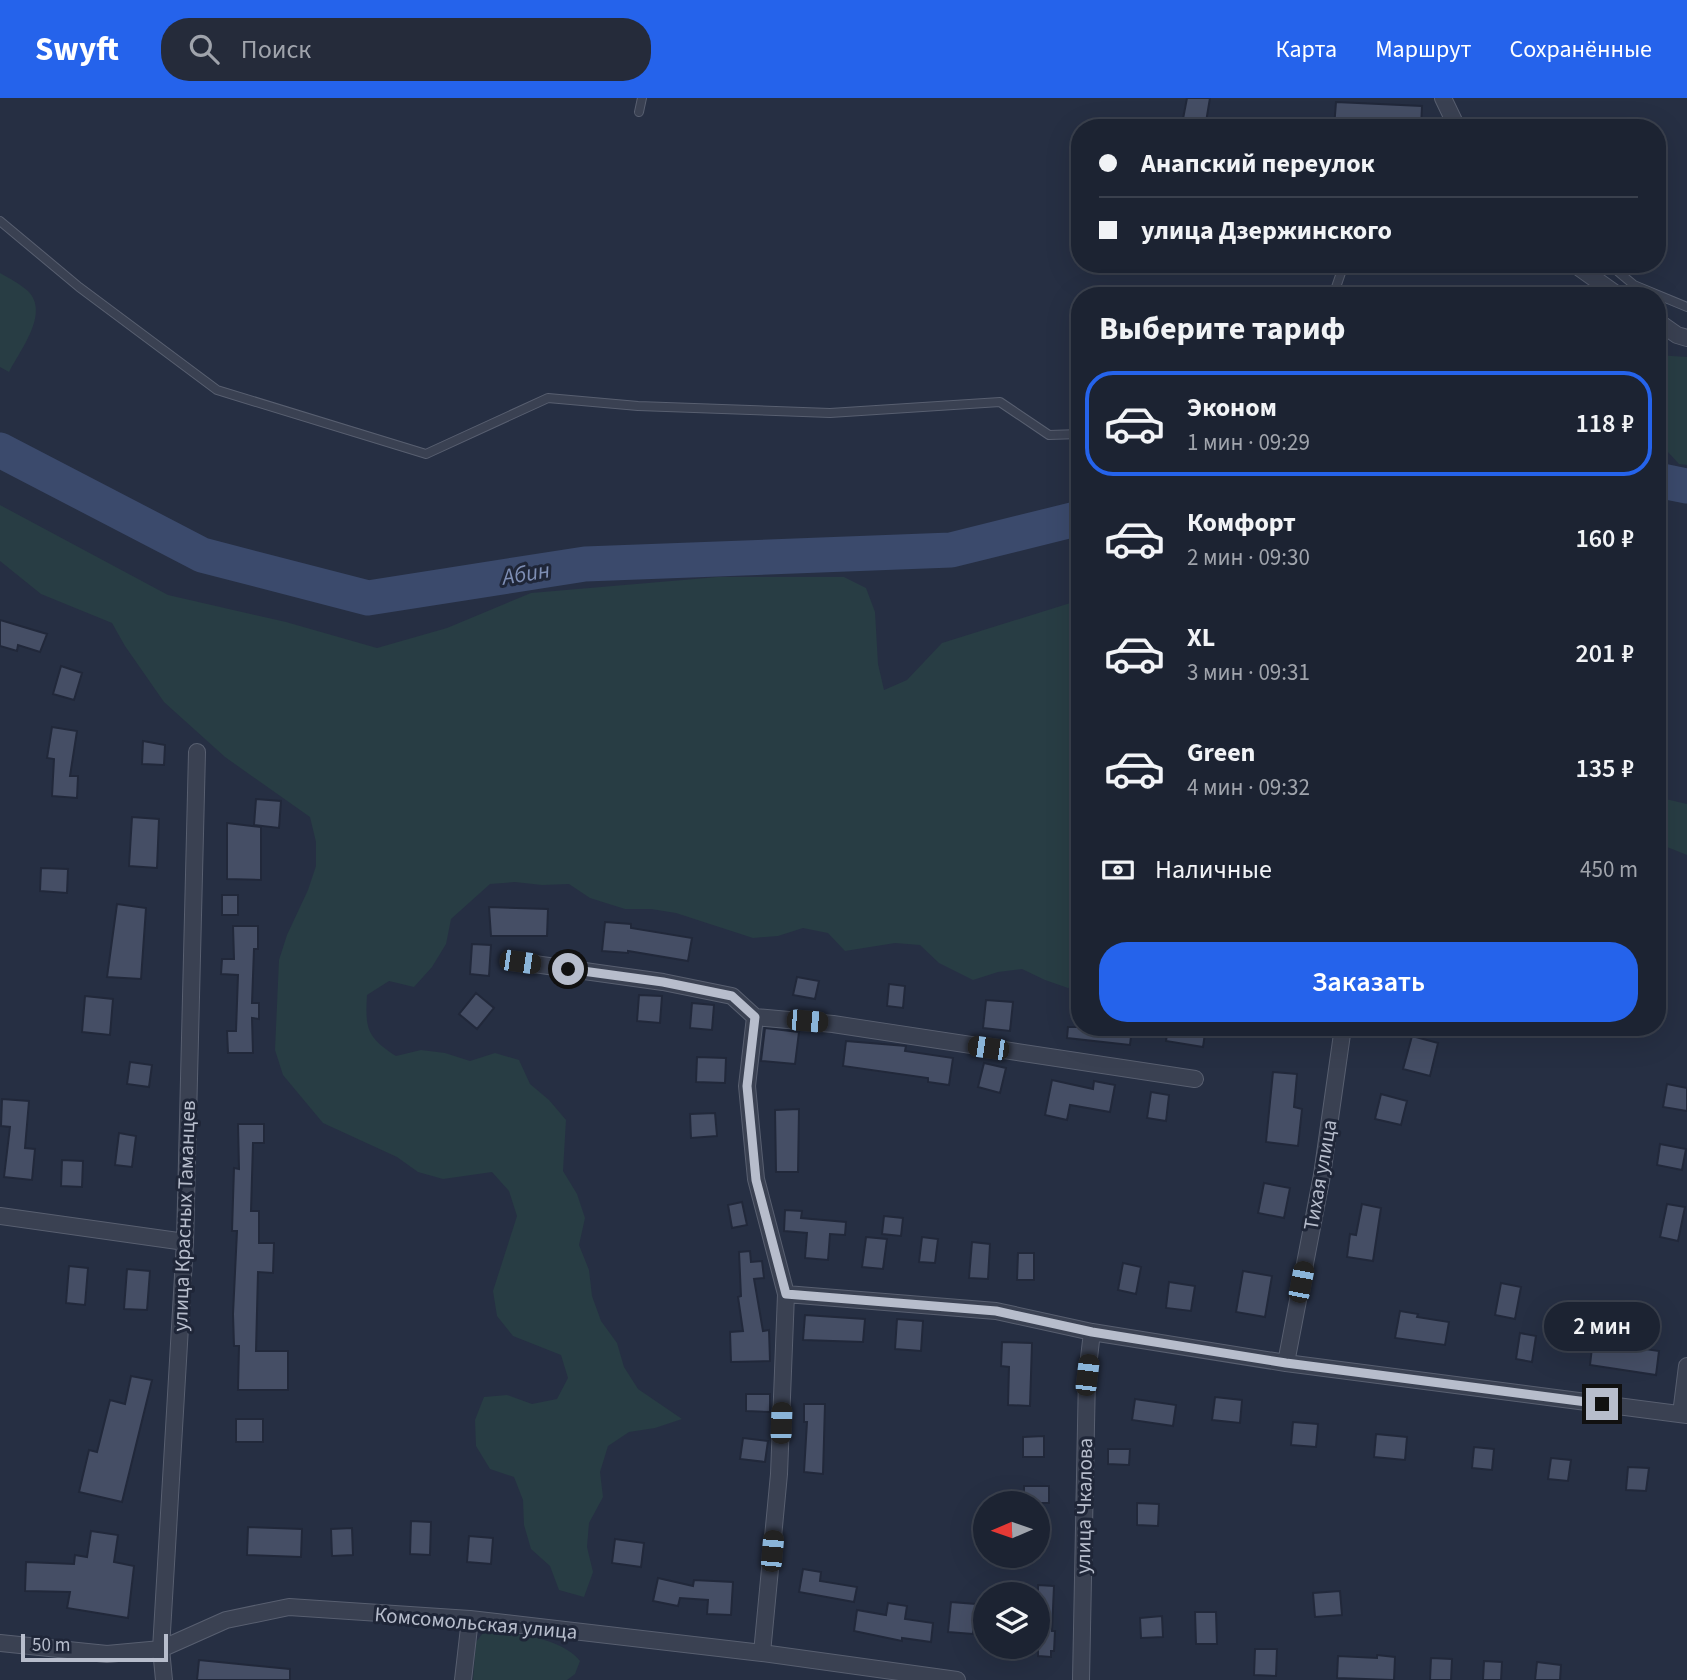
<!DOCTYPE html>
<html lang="ru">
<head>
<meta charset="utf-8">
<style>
  :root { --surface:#1c2332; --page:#252b3a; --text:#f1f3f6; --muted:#a0a4ac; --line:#3a404d; --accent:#2563eb }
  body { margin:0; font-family:"Source Sans 3",sans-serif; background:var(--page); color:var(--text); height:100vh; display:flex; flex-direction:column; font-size:26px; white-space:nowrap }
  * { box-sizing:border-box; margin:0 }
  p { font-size:23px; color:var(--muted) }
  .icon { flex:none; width:38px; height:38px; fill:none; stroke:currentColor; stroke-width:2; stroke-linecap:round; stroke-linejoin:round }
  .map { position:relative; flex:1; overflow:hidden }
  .drawer { position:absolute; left:1071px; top:189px; width:595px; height:749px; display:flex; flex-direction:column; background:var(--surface); border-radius:28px; box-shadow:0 7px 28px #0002,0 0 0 2px var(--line) }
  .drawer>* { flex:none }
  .banner { position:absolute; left:1071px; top:21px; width:595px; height:154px; border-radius:28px; box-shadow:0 7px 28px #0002,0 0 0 2px var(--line); display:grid; align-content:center; height:154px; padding:0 28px; background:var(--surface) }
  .needle { width:46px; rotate:268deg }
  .fabs { position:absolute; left:973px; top:1393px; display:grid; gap:14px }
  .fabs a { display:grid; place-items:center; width:77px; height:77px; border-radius:50%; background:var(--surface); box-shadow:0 7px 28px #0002,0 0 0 2px var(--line); font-size:35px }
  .scale { position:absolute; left:21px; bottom:18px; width:147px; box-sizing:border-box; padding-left:7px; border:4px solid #b7bdcc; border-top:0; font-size:19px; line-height:24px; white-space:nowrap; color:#b7bdcc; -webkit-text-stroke:5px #1f2638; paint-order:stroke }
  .end { position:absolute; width:32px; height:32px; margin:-16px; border:9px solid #b7bdcc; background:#111; box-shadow:0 0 0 4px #111 }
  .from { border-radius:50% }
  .bubble { position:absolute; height:49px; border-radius:24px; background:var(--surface); box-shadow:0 7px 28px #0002,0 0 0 2px var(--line); font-size:23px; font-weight:600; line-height:49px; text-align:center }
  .car { position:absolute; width:21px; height:42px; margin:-21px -10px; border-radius:9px; box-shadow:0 0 5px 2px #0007; background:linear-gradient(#222 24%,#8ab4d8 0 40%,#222 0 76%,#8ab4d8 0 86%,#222 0) }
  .banner b { display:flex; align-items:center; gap:24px; height:66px; font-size:26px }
  .banner b+b { border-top:2px solid var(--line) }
  .banner i { width:18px; height:18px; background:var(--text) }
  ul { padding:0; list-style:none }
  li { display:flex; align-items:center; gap:21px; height:105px; margin:0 14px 10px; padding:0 14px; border:4px solid transparent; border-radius:28px }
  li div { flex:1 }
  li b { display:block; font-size:26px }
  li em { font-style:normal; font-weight:600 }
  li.on { border-color:var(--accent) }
  li>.icon { width:63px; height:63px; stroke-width:1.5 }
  h2 { padding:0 28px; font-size:32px; line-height:84px }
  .pay { display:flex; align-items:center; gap:18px; height:77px; padding:0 28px; font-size:26px }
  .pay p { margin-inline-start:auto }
  .primary-button { display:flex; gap:14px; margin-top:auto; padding:14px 28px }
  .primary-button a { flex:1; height:80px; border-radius:28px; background:var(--accent); color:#fff; font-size:28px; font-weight:600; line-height:80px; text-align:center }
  header { display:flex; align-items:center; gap:42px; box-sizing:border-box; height:98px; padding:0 35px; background:var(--accent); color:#fff }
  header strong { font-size:33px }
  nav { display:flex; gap:38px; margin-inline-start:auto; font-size:24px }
  .search { width:490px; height:63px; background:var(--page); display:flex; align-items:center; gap:18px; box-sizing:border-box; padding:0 24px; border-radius:28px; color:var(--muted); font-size:26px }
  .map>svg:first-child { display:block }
  .green { fill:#283d44 }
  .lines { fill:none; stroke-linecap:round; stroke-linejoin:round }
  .river { stroke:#3b4a6c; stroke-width:35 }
  .building { fill:#454e65; stroke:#21283a; stroke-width:2 }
  .service-casing { stroke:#585f70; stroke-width:10 }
  .minor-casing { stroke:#585f70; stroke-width:18 }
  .service { stroke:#3a4152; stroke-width:8 }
  .minor { stroke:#3a4152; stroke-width:16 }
  .route { stroke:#b7bdcc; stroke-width:9 }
  .labels { text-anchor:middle; stroke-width:6; stroke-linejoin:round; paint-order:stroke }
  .street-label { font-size:21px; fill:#b7bdcc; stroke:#1f2638 }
  .water-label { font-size:23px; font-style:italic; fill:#7e8eb4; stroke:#1f2638 }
</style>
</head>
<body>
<header>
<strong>Swyft</strong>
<div class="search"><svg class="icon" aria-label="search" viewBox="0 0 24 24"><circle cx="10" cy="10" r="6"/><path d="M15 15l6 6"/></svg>Поиск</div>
<nav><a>Карта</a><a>Маршрут</a><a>Сохранённые</a></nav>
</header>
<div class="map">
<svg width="1687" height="1582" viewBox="0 0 1687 1582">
  <rect width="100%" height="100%" fill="#262f43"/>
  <path class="green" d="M0,175C9,180 20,186 28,193C50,215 20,252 9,274L0,269Z
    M1657,257L1687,259V367L1679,366L1657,342Z
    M0,407L168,497L286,524L377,550L447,530L531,495L718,479H844L866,490L875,514L878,566L884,592L907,582L942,545L1080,502V887L1068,890L1045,882L1022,871L998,874L973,882L939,865L920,847L895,845L845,853L828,835L803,830L778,838L753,840L676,815L651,811H625L590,800L569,786L542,787L515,784L490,786L451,821L446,846L432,869L414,889L389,883L367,897C365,931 367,939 396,958L421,952L445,955L470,963L495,955L519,962L530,986L549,1002L566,1022L563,1073L577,1096L585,1120L579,1147L589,1172L592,1198L601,1223L617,1245L624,1269L638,1291L682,1321L655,1330L629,1334L608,1348L600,1374L603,1399L589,1425L587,1449L593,1474L584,1499L559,1492L550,1468L531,1451L524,1427L523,1402L514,1379L490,1371L476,1348L475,1322L484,1299L507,1297L532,1306L557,1301L568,1280L561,1257L513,1238L497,1218L493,1193L517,1118L509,1093L492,1074L443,1081L418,1074L397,1059L323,1025L283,977L275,952L279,862L287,837L308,792L316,768V744L310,719L225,659L164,604L125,548L112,525L41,496L0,463Z
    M1657,699L1687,706V757L1657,745Z
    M496,1533C522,1536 564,1542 580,1563L575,1576L567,1582H473L476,1544L483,1535Z"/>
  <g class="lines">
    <path class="river" d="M0,352L202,457L368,500L585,466L951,452L1080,420
      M1657,382L1687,388"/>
  </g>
  <path class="building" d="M1187,0H1210L1205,30L1182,26Z
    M1336,4L1422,8L1421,30H1334Z
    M0,522L47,536L40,554L18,547L17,553L0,548Z
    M61,568L82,575L74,602L53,596Z
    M52,629L77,633L70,678H78L77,700L52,698L54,661L47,660Z
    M143,643L165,647L164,667L142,666Z
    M256,701L281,703L279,730L254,727Z
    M132,719L159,721L157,770L129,768Z
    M227,725L261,729V782L227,781Z
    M41,770L68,771L67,795L40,793Z
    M222,797H238V817H222Z
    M117,806L146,810L141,881L107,879Z
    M489,809L548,811L547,838H491Z
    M605,824L631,826V830L692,840L688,863L628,853V855L602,853Z
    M233,828H258V851H254L252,905H259V921L252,920L253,955H228L227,933H236L238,877L221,876L222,861H234Z
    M472,846L491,847L489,878L470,876Z
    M797,879L819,883L815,901L793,897Z
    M889,886L905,888L903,910L887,908Z
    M476,895L494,910L477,931L459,916Z
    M639,897L662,898L660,925L637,923Z
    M85,898L113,901L110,937L82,934Z
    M986,902L1013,904L1010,933L983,930Z
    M692,905L714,907L712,932L690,930Z
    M1068,929H1132L1130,947L1067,940Z
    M1168,929H1206L1203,949L1166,943Z
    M765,930L799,934L795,966L761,963Z
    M1412,938L1438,945L1430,978L1403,971Z
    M846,943L906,948L905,953L953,960L949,987L928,984V980L843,968Z
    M697,959L726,960L725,985L696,984Z
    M130,964L152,967L149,989L127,986Z
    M984,965L1006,970L1000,995L978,989Z
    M1273,974L1297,976L1294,1009L1302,1011L1298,1048L1266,1044Z
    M1052,982L1093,991L1094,983L1115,987L1110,1014L1070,1007L1067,1022L1045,1017Z
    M1667,986L1687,990V1013L1663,1009Z
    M1151,994L1169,997L1166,1023L1147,1020Z
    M1381,996L1407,1003L1401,1027L1375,1021Z
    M2,1001L29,1003L25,1050L35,1051L32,1082L4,1079L10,1029L1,1028Z
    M799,1011L798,1074H776L775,1012Z
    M715,1015L717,1038L691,1040L690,1016Z
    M238,1026H264V1045H253L251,1113H259V1145H274L273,1175L258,1174L256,1253H288V1292H238L239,1248H234L233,1216L237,1133H232L234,1070L239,1071Z
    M119,1035L136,1038L132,1069L115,1067Z
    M1660,1046L1686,1051L1682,1072L1657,1067Z
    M62,1062L83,1063L82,1089L61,1088Z
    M1264,1085L1290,1090L1284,1120L1258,1115Z
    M742,1104L747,1127L732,1130L728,1107Z
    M1362,1106L1381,1110L1373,1163L1347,1159L1350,1136L1356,1137Z
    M1667,1106L1685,1109L1678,1143L1660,1139Z
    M785,1112L802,1113L801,1120L846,1124L845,1137L830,1136L828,1162L805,1160L807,1135L784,1133Z
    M884,1118L903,1120L901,1138L882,1136Z
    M866,1139L887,1141L883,1171L862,1169Z
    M922,1139L938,1141L935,1165L919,1164Z
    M972,1144L990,1146L988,1181L969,1180Z
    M750,1153L751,1164L762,1163L764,1180L754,1181L763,1233L769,1232L770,1263L731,1264L730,1234L743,1233L738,1199L741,1198L739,1154Z
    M1018,1155H1034V1182H1017Z
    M1123,1165L1141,1169L1136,1196L1118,1192Z
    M69,1168L88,1170L85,1207L66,1205Z
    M127,1171L150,1173L147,1212L124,1211Z
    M1243,1173L1272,1178L1265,1219L1236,1214Z
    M1169,1184L1195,1188L1191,1213L1166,1210Z
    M1501,1185L1521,1189L1515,1221L1495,1217Z
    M1400,1213L1418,1216L1417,1219L1449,1224L1445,1247L1395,1240Z
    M805,1217L865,1221L863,1244L803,1242Z
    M897,1221L923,1223L921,1253L895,1251Z
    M1520,1235L1536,1238L1532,1264L1516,1261Z
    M1593,1241L1631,1246V1249L1659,1253L1656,1277L1590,1267Z
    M1002,1244L1032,1245L1030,1308L1008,1307L1009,1269L1001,1268Z
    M131,1278L152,1282L122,1404L79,1394L89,1352L97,1354L110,1302L125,1306Z
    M746,1296H770V1314L746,1313Z
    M1215,1299L1242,1302L1240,1325L1212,1322Z
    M1135,1301L1176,1307L1173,1328L1132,1322Z
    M804,1306H825L823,1376L804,1374L807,1324H804Z
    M236,1321H263V1344H236Z
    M1293,1324L1318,1326L1316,1349L1291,1347Z
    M1376,1336L1407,1339L1405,1362L1374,1359Z
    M1044,1338V1359H1023V1339Z
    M743,1340L768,1343L765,1364L740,1361Z
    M1474,1349L1494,1351L1492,1372L1472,1370Z
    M1108,1351H1130L1129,1367L1108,1366Z
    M1551,1360L1571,1362L1568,1383L1548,1381Z
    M1628,1369L1649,1370L1646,1393L1626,1392Z
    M1024,1388H1049V1405H1024Z
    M1137,1405L1159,1406L1158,1428L1137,1427Z
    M411,1423L431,1424L430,1457L410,1456Z
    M248,1429L302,1431L301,1459L247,1457Z
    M352,1430L353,1457L332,1458L331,1431Z
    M91,1433L118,1437L114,1464L134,1468L128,1520L67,1510L70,1494L25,1493L26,1464L74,1466L75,1457L87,1459Z
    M469,1438L493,1440L491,1466L467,1464Z
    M615,1441L644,1445L641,1469L612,1465Z
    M803,1471L821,1474L820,1483L857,1489L854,1504L799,1494Z
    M658,1480L693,1488L694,1482L733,1484L731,1517L707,1516L708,1502L680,1500L678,1508L653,1503Z
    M1038,1487L1054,1488L1052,1533H1055L1054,1553H1051V1559L1038,1558Z
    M1340,1493L1342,1517L1315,1519L1313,1495Z
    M951,1504L976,1506L973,1536L948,1534Z
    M888,1505L907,1508L905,1521L933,1525L931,1544L902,1540V1543L854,1533L857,1512L886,1517Z
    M1195,1514H1216L1217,1546H1196Z
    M1162,1518L1163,1539L1141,1540L1140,1520Z
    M1255,1551H1277L1276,1578L1254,1577Z
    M1377,1557L1395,1559L1394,1582L1337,1580L1338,1558L1377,1560Z
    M1431,1560L1452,1561L1451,1582H1430Z
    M199,1562L290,1571V1582H197Z
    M1484,1563L1502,1564L1501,1582H1483Z
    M1537,1564L1561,1567L1560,1582H1535Z"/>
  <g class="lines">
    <defs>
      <path id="service" d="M639,14L642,0
        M0,123L79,189L217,292L426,356L548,300L638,308L830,315L1000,304L1049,337L1080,336
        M1609,166L1634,187L1687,209
        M1333,198L1344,166"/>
      <path id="minor" d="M1443,0L1454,23L1455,30
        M1574,166L1619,198
        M1657,223L1677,237L1687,240
        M520,864L663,884L732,898L755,919
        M755,919L747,988L756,1081L786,1196L779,1376L762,1555
        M755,919L833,926L1195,981
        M0,1118L185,1144
        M786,1196L996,1213L1092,1234L1286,1265L1687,1317
        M1286,1265L1322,1077L1343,929
        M1681,1316L1687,1268
        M0,1545L107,1556L161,1551L226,1522L289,1509L470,1521L762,1555L957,1582
        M164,1582L161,1551L185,1144L197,654
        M463,1582L470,1521
        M1081,1582L1087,1277L1092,1234"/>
    </defs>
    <use href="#service" class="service-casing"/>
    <use href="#minor" class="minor-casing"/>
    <use href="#service" class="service"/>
    <use href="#minor" class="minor"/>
  </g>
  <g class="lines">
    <path class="route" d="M568,871L663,884L732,898L755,919L747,988L756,1082L786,1196L996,1213L1092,1234L1286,1265L1602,1306"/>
  </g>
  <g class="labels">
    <g class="street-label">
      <text transform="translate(1320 1077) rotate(-80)" y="7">Тихая улица</text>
      <text transform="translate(184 1118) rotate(-88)" y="7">улица Красных Таманцев</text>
      <text transform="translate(1084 1408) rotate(-89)" y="7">улица Чкалова</text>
      <text transform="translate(476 1525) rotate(5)" y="7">Комсомольская улица</text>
    </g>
    <g class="water-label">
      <text transform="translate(526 475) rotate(-9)" y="8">Абин</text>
    </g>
  </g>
</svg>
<div class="fabs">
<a><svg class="needle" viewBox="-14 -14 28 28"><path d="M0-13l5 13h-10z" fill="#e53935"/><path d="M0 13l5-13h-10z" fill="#a0a4ac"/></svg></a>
<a><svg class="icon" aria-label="layers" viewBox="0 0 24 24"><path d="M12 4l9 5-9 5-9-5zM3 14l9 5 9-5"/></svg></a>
</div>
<div class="scale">50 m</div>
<i class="end from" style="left:568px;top:871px"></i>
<i class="end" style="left:1602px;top:1306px"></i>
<div class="bubble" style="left:1544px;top:1204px;width:116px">2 мин</div>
<i class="car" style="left:520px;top:864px;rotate:98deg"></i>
<i class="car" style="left:807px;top:923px;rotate:95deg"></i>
<i class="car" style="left:988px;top:950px;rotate:278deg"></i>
<i class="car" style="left:1301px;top:1184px;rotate:11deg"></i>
<i class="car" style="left:1087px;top:1277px;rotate:7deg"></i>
<i class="car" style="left:781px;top:1325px;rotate:2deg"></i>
<i class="car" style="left:772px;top:1453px;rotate:5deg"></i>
<div class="banner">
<b><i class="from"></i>Анапский переулок</b>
<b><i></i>улица Дзержинского</b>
</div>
<section class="drawer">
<h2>Выберите тариф</h2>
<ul>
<li class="on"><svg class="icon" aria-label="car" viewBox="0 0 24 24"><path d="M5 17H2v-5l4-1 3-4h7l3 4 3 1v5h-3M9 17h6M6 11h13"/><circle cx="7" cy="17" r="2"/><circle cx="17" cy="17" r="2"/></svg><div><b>Эконом</b><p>1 мин · 09:29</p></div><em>118 ₽</em></li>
<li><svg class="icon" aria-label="car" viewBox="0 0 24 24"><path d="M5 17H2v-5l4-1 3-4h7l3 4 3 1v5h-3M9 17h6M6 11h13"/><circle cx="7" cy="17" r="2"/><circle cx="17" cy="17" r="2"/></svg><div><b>Комфорт</b><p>2 мин · 09:30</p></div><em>160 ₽</em></li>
<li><svg class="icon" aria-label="car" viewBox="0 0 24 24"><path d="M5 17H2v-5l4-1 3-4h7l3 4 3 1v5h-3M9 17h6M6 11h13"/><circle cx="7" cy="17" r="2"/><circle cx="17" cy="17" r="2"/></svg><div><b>XL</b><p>3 мин · 09:31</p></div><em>201 ₽</em></li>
<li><svg class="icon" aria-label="car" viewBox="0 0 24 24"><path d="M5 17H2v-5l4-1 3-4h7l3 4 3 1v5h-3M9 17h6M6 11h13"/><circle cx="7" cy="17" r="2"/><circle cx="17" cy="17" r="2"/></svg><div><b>Green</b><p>4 мин · 09:32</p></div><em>135 ₽</em></li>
</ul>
<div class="pay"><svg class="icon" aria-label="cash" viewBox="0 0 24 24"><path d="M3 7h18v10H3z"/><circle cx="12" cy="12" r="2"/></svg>Наличные<p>450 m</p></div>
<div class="primary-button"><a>Заказать</a></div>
</section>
</div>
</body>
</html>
